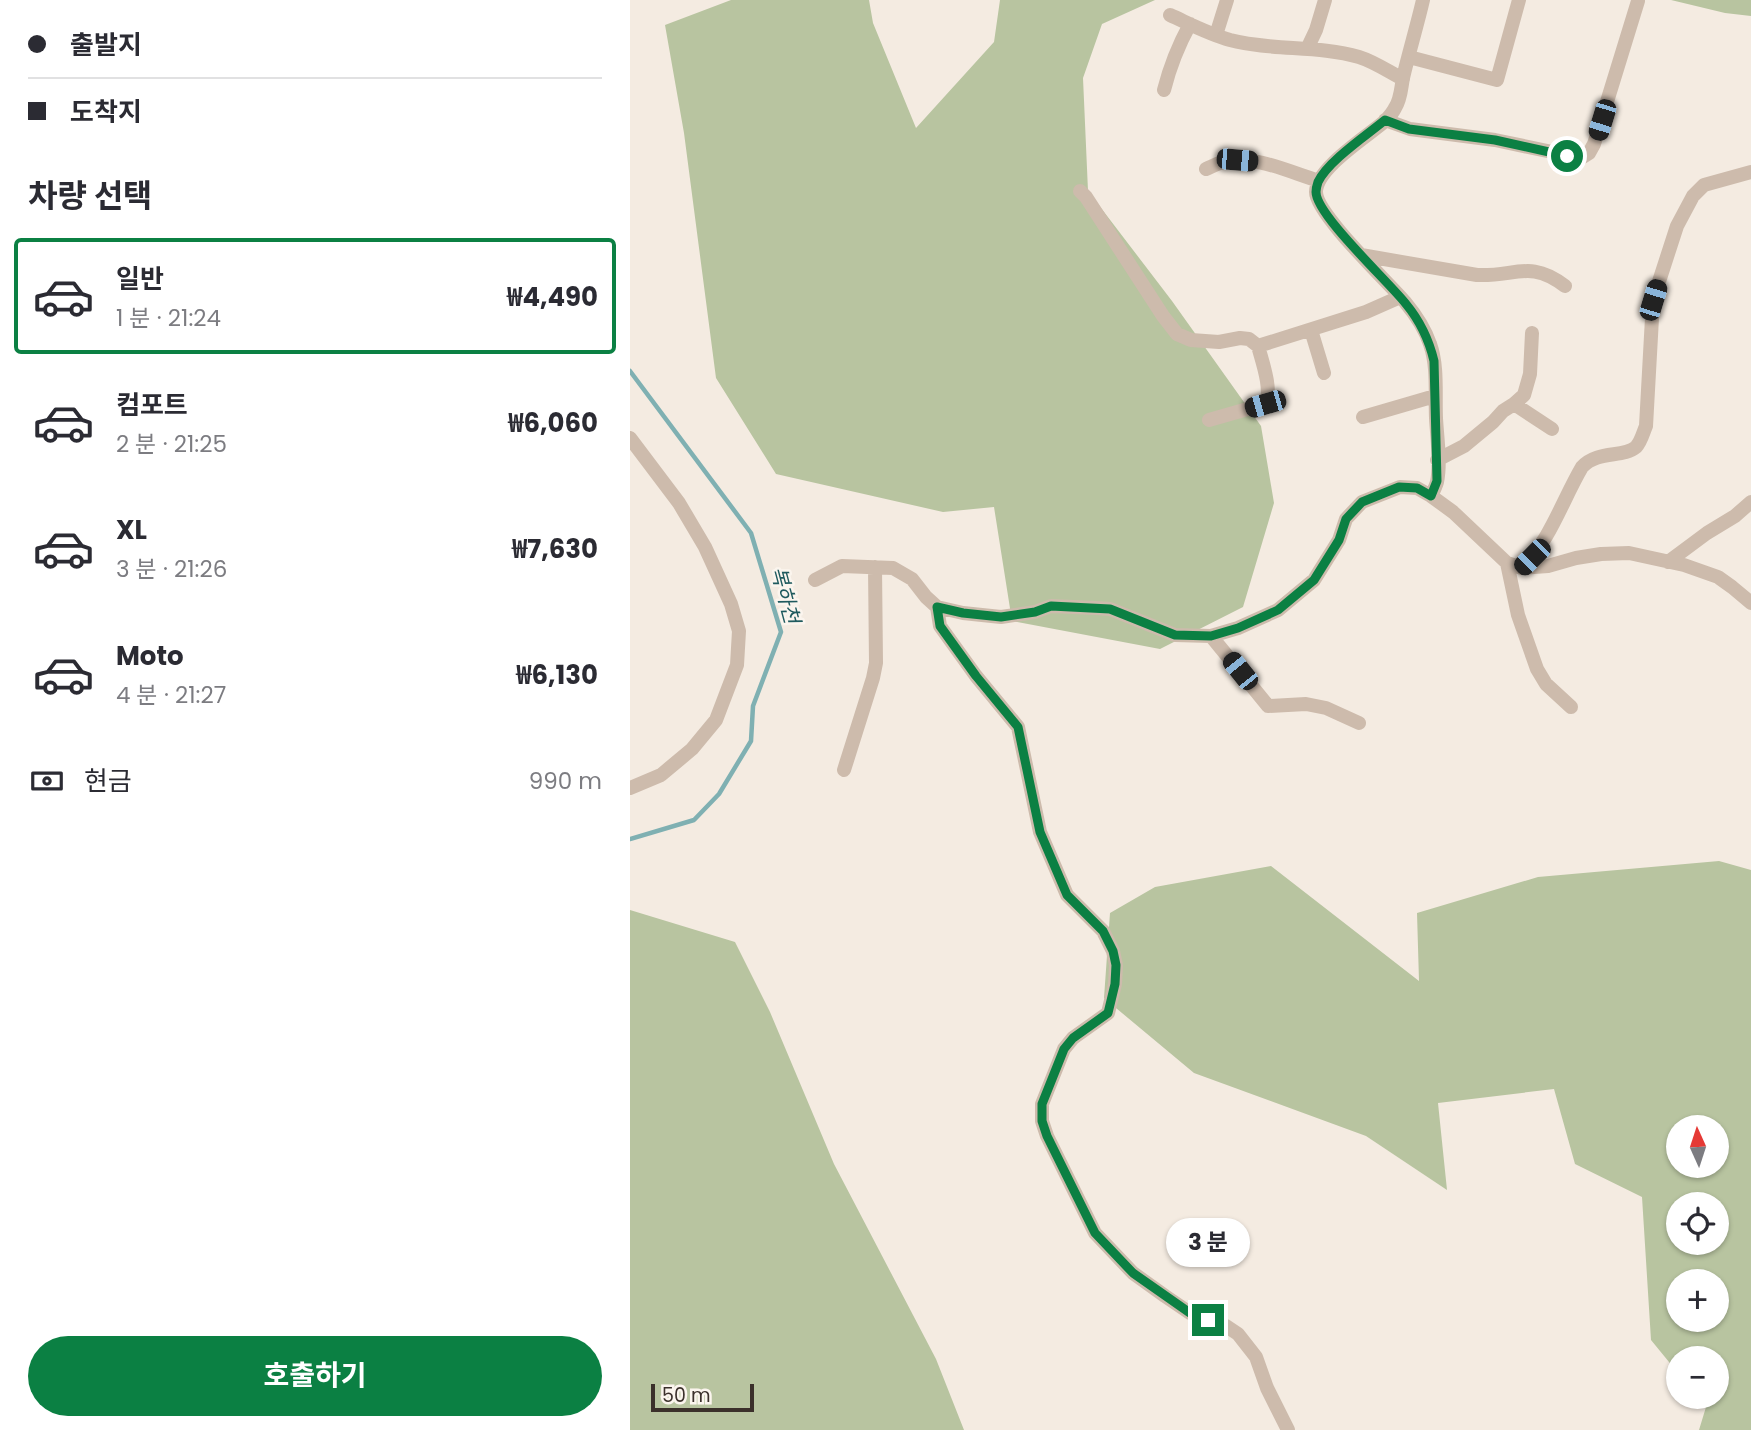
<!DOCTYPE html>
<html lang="ko">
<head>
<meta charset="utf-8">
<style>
  :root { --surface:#fff; --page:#f7f7f7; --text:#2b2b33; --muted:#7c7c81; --line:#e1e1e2; --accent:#0b8043 }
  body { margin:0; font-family:Poppins,"Noto Sans KR",sans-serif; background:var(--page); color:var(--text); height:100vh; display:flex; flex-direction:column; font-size:26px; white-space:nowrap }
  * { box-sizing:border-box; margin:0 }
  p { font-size:23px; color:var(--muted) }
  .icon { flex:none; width:38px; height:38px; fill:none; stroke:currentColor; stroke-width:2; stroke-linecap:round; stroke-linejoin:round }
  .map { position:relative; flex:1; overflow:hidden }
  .side { display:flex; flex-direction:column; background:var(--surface); width:630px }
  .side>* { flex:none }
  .top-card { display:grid; align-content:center; height:154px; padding:0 28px; background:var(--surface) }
  .needle { width:46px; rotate:357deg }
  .controls { position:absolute; left:1036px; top:1115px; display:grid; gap:14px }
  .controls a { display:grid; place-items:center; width:63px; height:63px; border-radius:50%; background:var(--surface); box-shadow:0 2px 5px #0004; font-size:35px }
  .scale { position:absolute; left:21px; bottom:18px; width:103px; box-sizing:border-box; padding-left:7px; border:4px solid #3b302b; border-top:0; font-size:19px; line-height:24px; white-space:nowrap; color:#3b302b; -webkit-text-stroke:5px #fbf5ee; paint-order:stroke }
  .end { position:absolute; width:32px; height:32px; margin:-16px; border:9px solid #0b8043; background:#fff; box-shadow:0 0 0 4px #fff }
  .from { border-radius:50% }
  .bubble { position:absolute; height:49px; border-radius:24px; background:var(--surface); box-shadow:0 2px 5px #0004; font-size:23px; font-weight:700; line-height:49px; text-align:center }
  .car { position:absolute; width:21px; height:42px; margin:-21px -10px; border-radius:9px; box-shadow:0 0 5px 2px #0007; background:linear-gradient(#222 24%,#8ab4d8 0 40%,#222 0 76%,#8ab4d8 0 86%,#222 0) }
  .top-card b { display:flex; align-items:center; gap:24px; height:66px; font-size:26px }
  .top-card b+b { border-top:2px solid var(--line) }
  .top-card i { width:18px; height:18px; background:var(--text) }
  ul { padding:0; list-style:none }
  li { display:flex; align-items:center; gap:21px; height:116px; margin:0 14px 10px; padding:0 14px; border:4px solid transparent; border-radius:7px }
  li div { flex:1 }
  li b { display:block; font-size:26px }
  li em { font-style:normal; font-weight:700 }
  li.active { border-color:var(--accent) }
  li>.icon { width:63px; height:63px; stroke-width:1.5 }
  h2 { padding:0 28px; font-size:32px; line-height:84px }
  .pay { display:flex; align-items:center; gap:18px; height:77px; padding:0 28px; font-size:26px }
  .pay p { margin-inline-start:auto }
  .cta { display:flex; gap:14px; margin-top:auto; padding:14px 28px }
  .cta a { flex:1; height:80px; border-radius:42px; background:var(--accent); color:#fff; font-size:28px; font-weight:700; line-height:80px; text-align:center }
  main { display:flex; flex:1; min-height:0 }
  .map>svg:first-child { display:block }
  .green { fill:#b8c4a0; fill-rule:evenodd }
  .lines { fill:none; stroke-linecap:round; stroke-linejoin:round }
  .stream { stroke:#7fb0b2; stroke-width:4.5 }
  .minor { stroke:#cdbbac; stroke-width:14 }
  .route { stroke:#0b8043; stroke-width:9 }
  .labels { text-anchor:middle; stroke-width:5; stroke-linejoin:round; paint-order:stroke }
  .water-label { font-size:21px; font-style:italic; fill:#1f5a5e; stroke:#fbf5ee }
</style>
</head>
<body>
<main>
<section class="side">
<div class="top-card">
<b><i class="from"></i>출발지</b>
<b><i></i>도착지</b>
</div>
<h2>차량 선택</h2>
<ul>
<li class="active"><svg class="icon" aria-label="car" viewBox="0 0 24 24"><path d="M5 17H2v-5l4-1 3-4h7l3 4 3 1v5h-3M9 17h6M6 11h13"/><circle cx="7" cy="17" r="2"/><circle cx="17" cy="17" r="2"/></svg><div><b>일반</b><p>1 분 · 21:24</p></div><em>₩4,490</em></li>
<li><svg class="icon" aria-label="car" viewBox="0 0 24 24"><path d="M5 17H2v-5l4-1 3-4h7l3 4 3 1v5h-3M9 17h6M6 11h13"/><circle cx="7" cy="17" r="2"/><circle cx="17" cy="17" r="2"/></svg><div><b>컴포트</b><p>2 분 · 21:25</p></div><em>₩6,060</em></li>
<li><svg class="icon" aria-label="car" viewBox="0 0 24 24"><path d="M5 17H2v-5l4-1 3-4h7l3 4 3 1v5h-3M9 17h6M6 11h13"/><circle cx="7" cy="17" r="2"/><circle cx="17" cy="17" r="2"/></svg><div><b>XL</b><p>3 분 · 21:26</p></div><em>₩7,630</em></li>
<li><svg class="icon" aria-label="car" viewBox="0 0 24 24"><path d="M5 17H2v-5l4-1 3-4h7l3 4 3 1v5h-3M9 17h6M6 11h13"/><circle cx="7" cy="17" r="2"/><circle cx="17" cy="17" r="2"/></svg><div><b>Moto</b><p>4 분 · 21:27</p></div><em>₩6,130</em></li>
</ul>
<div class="pay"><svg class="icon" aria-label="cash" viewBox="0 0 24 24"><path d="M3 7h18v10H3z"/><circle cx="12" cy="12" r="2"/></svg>현금<p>990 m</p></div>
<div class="cta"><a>호출하기</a></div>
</section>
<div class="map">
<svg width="1121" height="1430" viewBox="0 0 1121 1430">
  <rect width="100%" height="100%" fill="#f4ebe1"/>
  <path class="green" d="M101,0H239L243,23L286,128L364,42L370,0H525L472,24L453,78L458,191L542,301L631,426L644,503L613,607L530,649L382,621L364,507L313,512L146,474L86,378L54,133L35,25Z
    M1041,0H1121V16L1095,13Z
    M1089,861L1121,870V1430H1069L1076,1407L1067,1397L1087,1396V1358H1048V1373L1021,1340L1012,1197L945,1164L924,1089L808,1103L817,1190L736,1136L564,1073L474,998L480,913L525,887L641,866L789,981L787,913L908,877ZM1048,1127H1087V1166H1048ZM1048,1204H1087V1242H1048ZM1048,1281H1087V1320H1048Z
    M0,910L105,942L140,1012L204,1164L306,1359L334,1430H0Z"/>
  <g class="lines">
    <path class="stream" d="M0,371L121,533L151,632L123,706L121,741L89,794L64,820L0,839"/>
    <path class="minor" d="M793,0C787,26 779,52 773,78C771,88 771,99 765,108C763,112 759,117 755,121C738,136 686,168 686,192C686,214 758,282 775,302C785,314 795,329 800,344C808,366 805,394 806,418C807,437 811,463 807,482C806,486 803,492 801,496
      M540,15C560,24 579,34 600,40C642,51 688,45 729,57C745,62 759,72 773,79
      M586,35L597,0
      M677,49L686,30L695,0
      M779,57L867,80L889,0
      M534,90C540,66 548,46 560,24
      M755,120L780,129L865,140L951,158L959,153L964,144L1008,1
      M576,169C583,166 590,162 597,161C628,156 659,172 689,181
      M450,191L456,197L533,316L547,334L561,340L589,342L610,338L619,339L628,346C632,361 643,391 635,404L579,420
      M731,255L847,275C885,277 900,259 935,286
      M681,330L694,373
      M628,346L736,312L770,297
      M884,404L922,429
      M733,417L805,396
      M0,438L49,503L75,547L101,604L109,631L107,665L86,720L62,749L31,775L0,788
      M807,460L834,446L863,422L873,411L884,404L894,395L900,374L902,333
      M1038,562L1077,533L1105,516L1121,502
      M877,563L888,615L907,669L916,684L941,707
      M892,568C921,539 932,501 952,467C968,450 993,458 1006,447C1011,442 1013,433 1016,426L1023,300L1047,226L1063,196L1074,185L1121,172
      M185,580L212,566L263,568L282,579L296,597L307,607L333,613L371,617L405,612L421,606L466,608L480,609L545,635L581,636L608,628L648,610L684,580L709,540L716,519L732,502L770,487L787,488L801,496L823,512L877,563L892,568L918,566L946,558L971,554L999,553L1054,565L1088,577L1102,587L1121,603
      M307,607L310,626L346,676L388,727L410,832L437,895L473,931L483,951L486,965L485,984L478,1013L443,1038L434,1049L412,1104V1121L417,1136L465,1233L503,1273L535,1296L560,1313L596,1326L608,1334L626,1357L637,1388L658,1430
      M581,636L638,706L676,704L696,708L729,723
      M214,770L243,678L246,663L245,567"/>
  </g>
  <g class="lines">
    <path class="route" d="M578,1320L560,1313L503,1273L465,1233L417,1136L412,1121V1104L434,1049L443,1038L478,1013L485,984L486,965L483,951L473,931L437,895L410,832L388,727L346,676L310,626L307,607L333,613L371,617L405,612L421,606L480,609L545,635L581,636L608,628L648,610L684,580L709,540L716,519L732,502L769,487L787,488L801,496L807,481L804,361C799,340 790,321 776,304C759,282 686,215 686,192C686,188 687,185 688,182C698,161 737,135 755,120L779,129L865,140L937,156"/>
  </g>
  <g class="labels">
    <g class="water-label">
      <text transform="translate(155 595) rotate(75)" y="7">복하천</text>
    </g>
  </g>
</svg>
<div class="controls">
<a><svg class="needle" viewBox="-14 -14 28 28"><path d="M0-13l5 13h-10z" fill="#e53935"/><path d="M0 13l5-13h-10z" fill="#7c7c81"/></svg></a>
<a><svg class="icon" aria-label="locate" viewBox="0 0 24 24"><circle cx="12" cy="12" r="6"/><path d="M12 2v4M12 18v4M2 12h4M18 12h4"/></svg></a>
<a>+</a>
<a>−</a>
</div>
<div class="scale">50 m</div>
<i class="end from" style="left:937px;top:156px"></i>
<i class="end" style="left:578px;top:1320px"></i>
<div class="bubble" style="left:536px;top:1218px;width:84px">3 분</div>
<i class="car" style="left:972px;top:120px;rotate:197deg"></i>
<i class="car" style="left:607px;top:160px;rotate:95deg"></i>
<i class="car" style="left:1023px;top:300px;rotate:17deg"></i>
<i class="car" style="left:635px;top:404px;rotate:254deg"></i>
<i class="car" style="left:902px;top:557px;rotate:225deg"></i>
<i class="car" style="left:610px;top:671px;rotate:321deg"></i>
</div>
</main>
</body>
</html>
